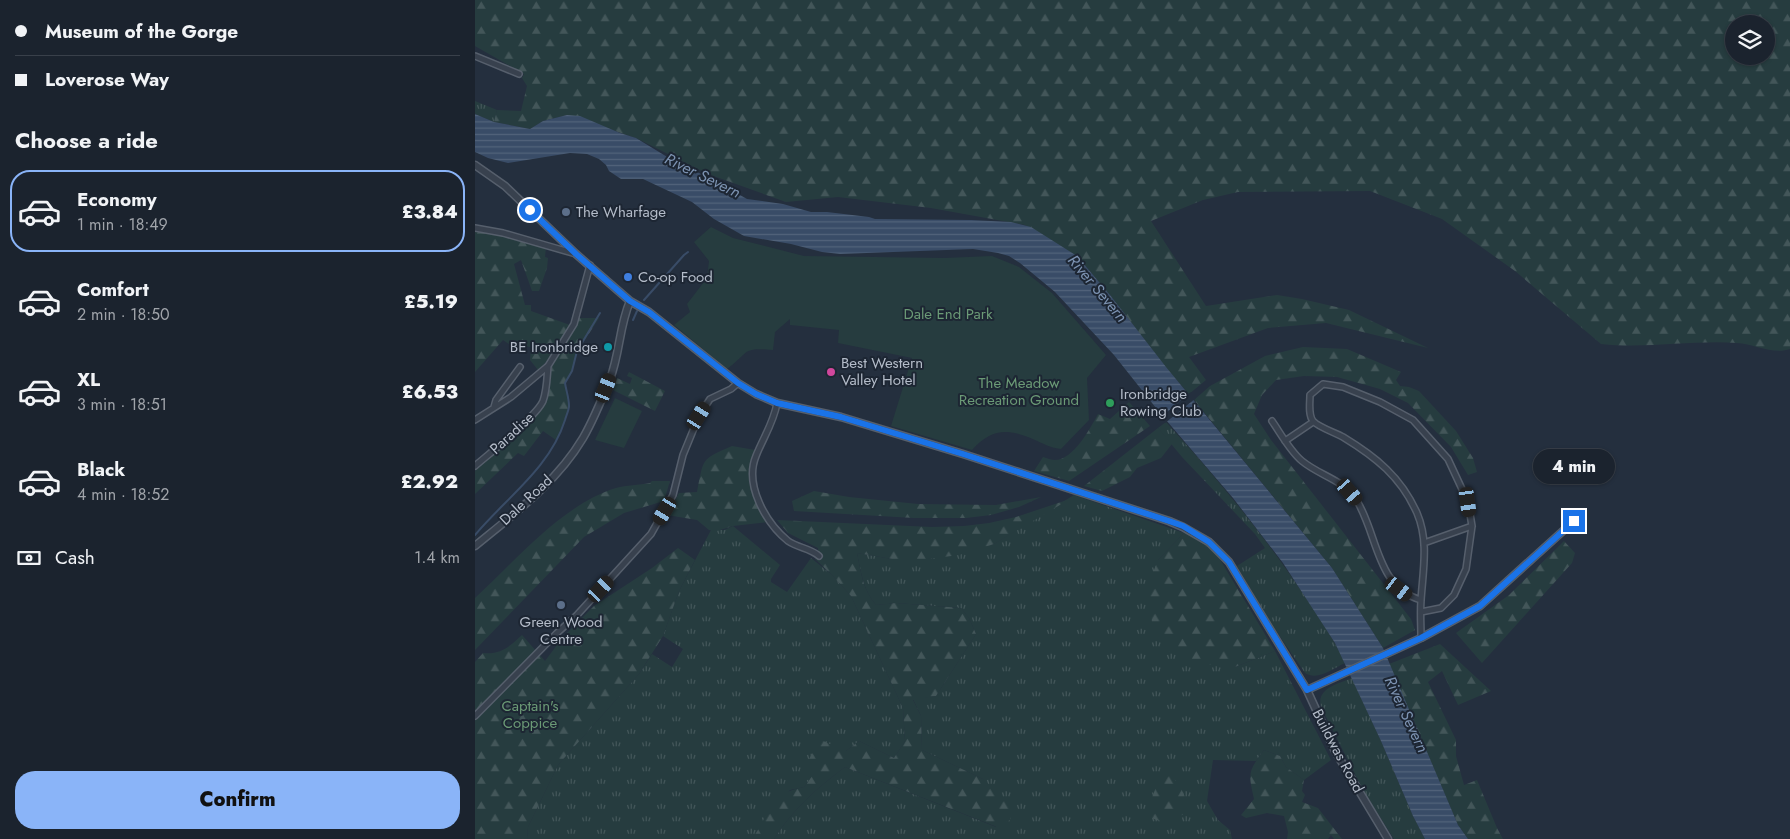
<!DOCTYPE html>
<html lang="en">
<head>
<meta charset="utf-8">
<style>
  :root { --surface:#1b232e; --page:#282f3a; --text:#f1f3f6; --muted:#a0a4aa; --line:#39404a; --accent:#8ab4f8 }
  body { margin:0; font-family:Jost,sans-serif; background:var(--page); color:var(--text); height:100vh; display:flex; flex-direction:column; font-size:19px; white-space:nowrap }
  * { box-sizing:border-box; margin:0 }
  p { font-size:16px; color:var(--muted) }
  .icon { flex:none; width:28px; height:28px; fill:none; stroke:currentColor; stroke-width:2; stroke-linecap:round; stroke-linejoin:round }
  .map { position:relative; flex:1; overflow:hidden }
  .panel { display:flex; flex-direction:column; background:var(--surface); width:475px }
  .panel>* { flex:none }
  .top-card { display:grid; align-content:center; height:110px; padding:0 15px; background:var(--surface) }
  .fabs { position:absolute; left:1250px; top:15px; display:grid; gap:10px }
  .fabs a { display:grid; place-items:center; width:50px; height:50px; border-radius:50%; background:var(--surface); box-shadow:0 1px 4px #0004,0 0 0 1px var(--line); font-size:25px }
  .end { position:absolute; width:22px; height:22px; margin:-11px; border:6px solid #1a73e8; background:#fff; box-shadow:0 0 0 2px #fff }
  .from { border-radius:50% }
  .bubble { position:absolute; height:35px; border-radius:18px; background:var(--surface); box-shadow:0 1px 4px #0004,0 0 0 1px var(--line); font-size:16px; font-weight:800; line-height:35px; text-align:center }
  .car { position:absolute; width:15px; height:30px; margin:-15px -8px; border-radius:6px; box-shadow:0 0 4px 1px #0007; background:linear-gradient(#222 24%,#8ab4d8 0 40%,#222 0 76%,#8ab4d8 0 86%,#222 0) }
  .top-card b { display:flex; align-items:center; gap:18px; height:48px; font-size:19px }
  .top-card b+b { border-top:1px solid var(--line) }
  .top-card i { width:12px; height:12px; background:var(--text) }
  ul { padding:0; list-style:none }
  li { display:flex; align-items:center; gap:15px; height:82px; margin:0 10px 8px; padding:0 5px; border:2px solid transparent; border-radius:20px }
  li div { flex:1 }
  li b { display:block; font-size:19px }
  li em { font-style:normal; font-weight:800 }
  li.active { border-color:var(--accent) }
  li>.icon { width:45px; height:45px; stroke-width:1.5 }
  h2 { padding:0 15px; font-size:22px; line-height:60px }
  .pay { display:flex; align-items:center; gap:12px; height:55px; padding:0 15px; font-size:19px }
  .pay p { margin-inline-start:auto }
  .action { display:flex; gap:10px; margin-top:auto; padding:10px 15px }
  .action a { flex:1; height:58px; border-radius:20px; background:var(--accent); color:#111; font-size:20px; font-weight:800; line-height:58px; text-align:center }
  main { display:flex; flex:1; min-height:0 }
  .map>svg:first-child { display:block }
  .grass { fill:url(#grass-tufts) }
  .forest { fill:url(#forest-firs); fill-rule:evenodd }
  .park { fill:#263c3f }
  .water { fill:url(#water-rules) }
  .pier { fill:#242f3e }
  .lines { fill:none; stroke-linecap:round; stroke-linejoin:round }
  .stream { stroke:#394c67; stroke-width:2 }
  .minor-casing { stroke:#565f6c; stroke-width:8 }
  .tertiary-casing { stroke:#565f6c; stroke-width:9 }
  .minor { stroke:#38414e; stroke-width:5 }
  .tertiary { stroke:#38414e; stroke-width:6 }
  .route { stroke:#1a73e8; stroke-width:6 }
  .service-dot { fill:#5c6f8a; stroke:#1d2633; stroke-width:2 }
  .shop-dot { fill:#3f7fe0; stroke:#1d2633; stroke-width:2 }
  .culture-dot { fill:#0f9aa8; stroke:#1d2633; stroke-width:2 }
  .hotel-dot { fill:#d1479c; stroke:#1d2633; stroke-width:2 }
  .leisure-dot { fill:#2e9e5b; stroke:#1d2633; stroke-width:2 }
  .labels { text-anchor:middle; stroke-width:4; stroke-linejoin:round; paint-order:stroke }
  .poi-label { font-size:15px; fill:#b4bcc9; stroke:#1d2633; text-anchor:start }
  .park-label { font-size:15px; fill:#6b9a76; stroke:#1d2633 }
  .street-label { font-size:15px; fill:#b4bcc9; stroke:#1d2633 }
  .water-label { font-size:16px; font-style:italic; fill:#7c92b1; stroke:#1d2633 }
</style>
</head>
<body>
<main>
<section class="panel">
<div class="top-card">
<b><i class="from"></i>Museum of the Gorge</b>
<b><i></i>Loverose Way</b>
</div>
<h2>Choose a ride</h2>
<ul>
<li class="active"><svg class="icon" aria-label="car" viewBox="0 0 24 24"><path d="M5 17H2v-5l4-1 3-4h7l3 4 3 1v5h-3M9 17h6M6 11h13"/><circle cx="7" cy="17" r="2"/><circle cx="17" cy="17" r="2"/></svg><div><b>Economy</b><p>1 min · 18:49</p></div><em>£3.84</em></li>
<li><svg class="icon" aria-label="car" viewBox="0 0 24 24"><path d="M5 17H2v-5l4-1 3-4h7l3 4 3 1v5h-3M9 17h6M6 11h13"/><circle cx="7" cy="17" r="2"/><circle cx="17" cy="17" r="2"/></svg><div><b>Comfort</b><p>2 min · 18:50</p></div><em>£5.19</em></li>
<li><svg class="icon" aria-label="car" viewBox="0 0 24 24"><path d="M5 17H2v-5l4-1 3-4h7l3 4 3 1v5h-3M9 17h6M6 11h13"/><circle cx="7" cy="17" r="2"/><circle cx="17" cy="17" r="2"/></svg><div><b>XL</b><p>3 min · 18:51</p></div><em>£6.53</em></li>
<li><svg class="icon" aria-label="car" viewBox="0 0 24 24"><path d="M5 17H2v-5l4-1 3-4h7l3 4 3 1v5h-3M9 17h6M6 11h13"/><circle cx="7" cy="17" r="2"/><circle cx="17" cy="17" r="2"/></svg><div><b>Black</b><p>4 min · 18:52</p></div><em>£2.92</em></li>
</ul>
<div class="pay"><svg class="icon" aria-label="cash" viewBox="0 0 24 24"><path d="M3 7h18v10H3z"/><circle cx="12" cy="12" r="2"/></svg>Cash<p>1.4 km</p></div>
<div class="action"><a>Confirm</a></div>
</section>
<div class="map">
<svg width="1315" height="839" viewBox="0 0 1315 839">
  <defs>
    <pattern id="grass-tufts" width="24" height="20" patternUnits="userSpaceOnUse" patternTransform="scale(1.25)"><rect width="24" height="20" fill="#263c3f"/><path d="M3 7l-1-3M5 7V3M7 7l1-3M15 17l-1-3M17 17v-4M19 17l1-3" fill="none" stroke="#435659"/></pattern>
    <pattern id="forest-firs" width="22" height="20" patternUnits="userSpaceOnUse" patternTransform="scale(1.25)"><rect width="22" height="20" fill="#263c3f"/><path d="M5 1l3.5 6h-7zM16 11l3.5 6h-7z" fill="#435659"/></pattern>
    <pattern id="water-rules" width="6" height="5" patternUnits="userSpaceOnUse" patternTransform="scale(1.25)"><rect width="6" height="5" fill="#394c67"/><path d="M0 2.5h6" fill="none" stroke="#53647b"/></pattern>
  </defs>
  <rect width="100%" height="100%" fill="#242f3e"/>
  <path class="grass" d="M0,101L22,110L19,122L0,114Z
    M691,422C742,478 789,535 831,598C845,619 859,639 870,663C857,669 843,681 830,673L797,625L762,566L790,548L780,534L707,457L683,428Z
    M599,495L709,533L683,560L760,667L800,651L856,760L829,780L811,767L805,756L789,750L781,761L738,760L732,801L743,820L755,830L757,839H299C317,810 342,788 370,767L521,827L508,779L447,750L446,716L438,699L461,696L501,634L494,618L486,608L422,603L401,605C388,590 386,572 382,553L417,559H453L519,544Z
    M258,526L305,565L296,579V582L312,592L336,558L356,574L376,596L428,708L430,741L419,758L384,741L371,751L334,758L348,763L329,787L315,790L277,839H52L53,827L83,765L164,674L177,654L197,667L208,649L188,636L204,591L236,530H249Z
    M877,678L906,741L938,816L950,839H919L888,790L846,707C841,688 863,684 877,678Z"/>
  <path class="forest" d="M0,0H1315V349C1299,355 1279,344 1262,343C1217,340 1171,349 1126,344L1040,271L967,219L895,191L763,192L728,200L676,221L731,306L802,295L827,299L874,310L953,348L851,323L793,328L714,357L731,380L714,394L691,368L635,295L602,256L550,225L456,208L363,197L311,202L233,174L161,138L92,115L68,121L55,129L19,122L22,110L46,111L52,86L47,78L49,74L0,46ZM1259,24H1291V56H1259Z
    M0,230L30,235L71,247L70,257L73,258L72,268L64,291H57L46,260L39,264L50,305H56V311L95,325L71,362L63,370L55,360L56,347L48,346L46,352L28,340L0,372Z
    M103,318H124L103,351L97,371L90,383L95,406L87,428L81,440L68,431L49,456L43,453L0,494V471C18,455 63,420 71,400C75,390 74,377 77,366C84,349 97,335 103,318Z
    M828,347L872,349L926,372L921,380L925,386L934,387L944,391L981,431L998,458L1002,472L993,475L976,447L933,403L905,389L862,377L829,376L801,380L787,395L779,414L796,440L936,619L940,630L908,648L857,568L719,400L735,386L790,356Z
    M154,372L190,391L180,411L138,390L142,378L155,384L157,378L152,376Z
    M654,402L675,426L594,481L559,471L568,457C572,458 576,460 580,460C598,460 615,429 623,414L635,419Z
    M683,428L697,444L686,458L662,468L655,477L627,491L609,486Z
    M257,446L280,450C273,474 276,503 293,522L258,526L242,531L234,530L222,520L192,515L204,493L222,492C229,458 225,460 257,446Z
    M177,481H195L189,501L149,513L109,537L0,650V598C40,561 88,504 141,488C152,485 164,485 175,483Z
    M339,491L374,497L443,504L521,505L566,497L544,507L516,515L491,518H439L319,511L317,501Z
    M595,499L519,544L484,555L453,559H417L382,553C386,573 388,590 401,605L421,603L486,608L494,618L501,634L461,696L438,700L446,716L447,750L508,779L538,807L535,820L522,827L370,767C342,788 317,810 299,839H277C295,814 294,793 329,787L347,763L334,759L346,740L371,751L384,741L419,758L430,741L428,708L376,596L356,574L340,559L344,556L343,548L313,533L302,520L457,527L489,526L514,523L541,517Z
    M709,533L719,537L729,543L744,558L800,651L760,667L722,663L694,651L677,623L673,585L683,560Z
    M1089,541L1100,553L1097,563L1007,663L981,633L1034,595Z
    M203,548L220,560L204,591L188,636L164,674L83,765L53,827L52,839H0V662L8,653C26,655 35,646 47,635L70,661L88,637L119,606L177,568Z
    M965,644L1016,691L983,705L967,671L953,682L981,740V756L989,785L1002,780L1022,828L1028,839H993L983,825L914,664Z
    M789,750L805,756L811,767L829,780L827,791L830,795L827,802L843,808L867,839H859L856,835L853,839H812L813,832L809,816L792,813L771,818L766,815L779,799C773,772 773,772 789,750Z
    M691,773C704,779 711,797 714,811C697,820 688,827 671,814L684,779Z"/>
  <path class="park" d="M236,227L258,238L329,256L470,258L517,256L544,267L577,293L631,355L612,378L614,420L586,449C576,448 569,444 560,440C533,428 517,428 497,450L416,426L437,358L363,343L364,330L315,325V319L300,332L298,350C266,347 275,352 252,369L199,325L215,312L212,304L232,278L234,261L219,242Z
    M140,398L167,411L149,448L120,440Z"/>
  <path class="water" d="M0,114L19,122L55,129L68,121L92,115L105,116L145,133L161,138L212,169L230,175L272,199L308,204L336,212H352L394,217L400,219L496,220L536,222L556,227L602,256L635,295L691,367L857,568L908,648L983,825L993,839H950L938,816L906,741L860,643L808,563L758,498L685,413L639,355L580,292L545,263L534,256L523,253L498,249L365,254L347,252L316,244L269,236L239,219L217,202L168,179H146L134,171L131,165L124,159L112,154L95,153L33,163L13,158L0,152Z"/>
  <path class="pier" d="M716,392L721,398L690,423L685,418Z"/>
  <g class="lines">
    <path class="stream" d="M169,300L209,255L213,252
      M158,320L162,311
      M0,535C31,498 75,468 90,420C91,416 94,410 94,406C94,398 91,390 90,383L97,371L102,351L125,313"/>
    <defs>
      <path id="minor" d="M0,56L44,74
        M0,228L28,233L101,254
        M302,403C299,422 288,438 281,456C269,485 291,523 313,541C323,548 335,548 344,556
        M19,407L21,400L45,367
        M0,420L36,397L73,366L99,324L115,265
        M797,421C806,434 815,451 827,461C845,476 870,480 882,501C903,535 901,587 946,600
        M810,441L838,422
        M0,466C15,453 61,417 68,401C72,390 72,377 73,366
        M949,543L997,526
        M946,612L966,608L979,595L991,569L997,526L993,502L973,459L938,420L905,402L868,387L848,384L835,395C835,402 833,415 838,421C843,427 861,433 868,437C901,457 926,477 942,513C954,541 948,570 946,600C945,613 946,625 946,638
        M0,716L82,633L102,615L176,534L198,495L208,455L224,416L235,399L256,389L263,383"/>
      <path id="tertiary" d="M0,165L30,186L101,254L155,301L174,312L263,383L281,394L302,403L366,417L488,454L694,521L708,527L734,542L754,562L832,690L860,751L913,839
        M0,546C39,514 82,482 108,438C119,419 127,399 135,379C145,353 144,327 155,301
        M832,690L946,638L1005,606L1099,521"/>
    </defs>
    <use href="#minor" class="minor-casing"/>
    <use href="#tertiary" class="tertiary-casing"/>
    <use href="#minor" class="minor"/>
    <use href="#tertiary" class="tertiary"/>
  </g>
  <g class="lines">
    <path class="route" d="M55,210L101,254L155,301L174,312L263,383L281,394L302,403L366,417L488,454L694,521L708,526L734,542L754,562L832,690L946,638L1005,606L1099,521"/>
  </g>
  <g class="service-dot">
    <circle cx="91" cy="212" r="5"/>
    <circle cx="86" cy="605" r="5"/>
  </g>
  <circle class="shop-dot" cx="153" cy="277" r="5"/>
  <circle class="culture-dot" cx="133" cy="347" r="5"/>
  <circle class="hotel-dot" cx="356" cy="372" r="5"/>
  <circle class="leisure-dot" cx="635" cy="403" r="5"/>
  <g class="labels">
    <g class="poi-label">
      <text x="101" y="217">The Wharfage</text>
      <text x="163" y="282">Co-op Food</text>
      <text x="123" y="352" text-anchor="end">BE Ironbridge</text>
      <text x="366" y="368">Best Western<tspan x="366" dy="17">Valley Hotel</tspan></text>
      <text x="645" y="399">Ironbridge<tspan x="645" dy="17">Rowing Club</tspan></text>
      <text x="86" y="627" text-anchor="middle">Green Wood<tspan x="86" dy="17">Centre</tspan></text>
    </g>
    <g class="park-label">
      <text x="473" y="319">Dale End Park</text>
      <text x="544" y="388">The Meadow<tspan x="544" dy="17">Recreation Ground</tspan></text>
      <text x="55" y="711">Captain's<tspan x="55" dy="17">Coppice</tspan></text>
    </g>
    <g class="street-label">
      <text transform="translate(37 433) rotate(-43)" y="5">Paradise</text>
      <text transform="translate(51 500) rotate(-43)" y="5">Dale Road</text>
      <text transform="translate(863 751) rotate(62)" y="5">Buildwas Road</text>
    </g>
    <g class="water-label">
      <text transform="translate(228 175) rotate(26)" y="6">River Severn</text>
      <text transform="translate(623 288) rotate(50)" y="6">River Severn</text>
      <text transform="translate(932 714) rotate(65)" y="6">River Severn</text>
    </g>
  </g>
</svg>
<div class="fabs">
<a><svg class="icon" aria-label="layers" viewBox="0 0 24 24"><path d="M12 4l9 5-9 5-9-5zM3 14l9 5 9-5"/></svg></a>
</div>
<i class="end from" style="left:55px;top:210px"></i>
<i class="end" style="left:1099px;top:521px"></i>
<div class="bubble" style="left:1058px;top:449px;width:82px">4 min</div>
<i class="car" style="left:131px;top:388px;rotate:22deg"></i>
<i class="car" style="left:224px;top:416px;rotate:32deg"></i>
<i class="car" style="left:875px;top:492px;rotate:139deg"></i>
<i class="car" style="left:993px;top:502px;rotate:172deg"></i>
<i class="car" style="left:190px;top:511px;rotate:211deg"></i>
<i class="car" style="left:126px;top:589px;rotate:43deg"></i>
<i class="car" style="left:924px;top:589px;rotate:127deg"></i>
</div>
</main>
</body>
</html>
